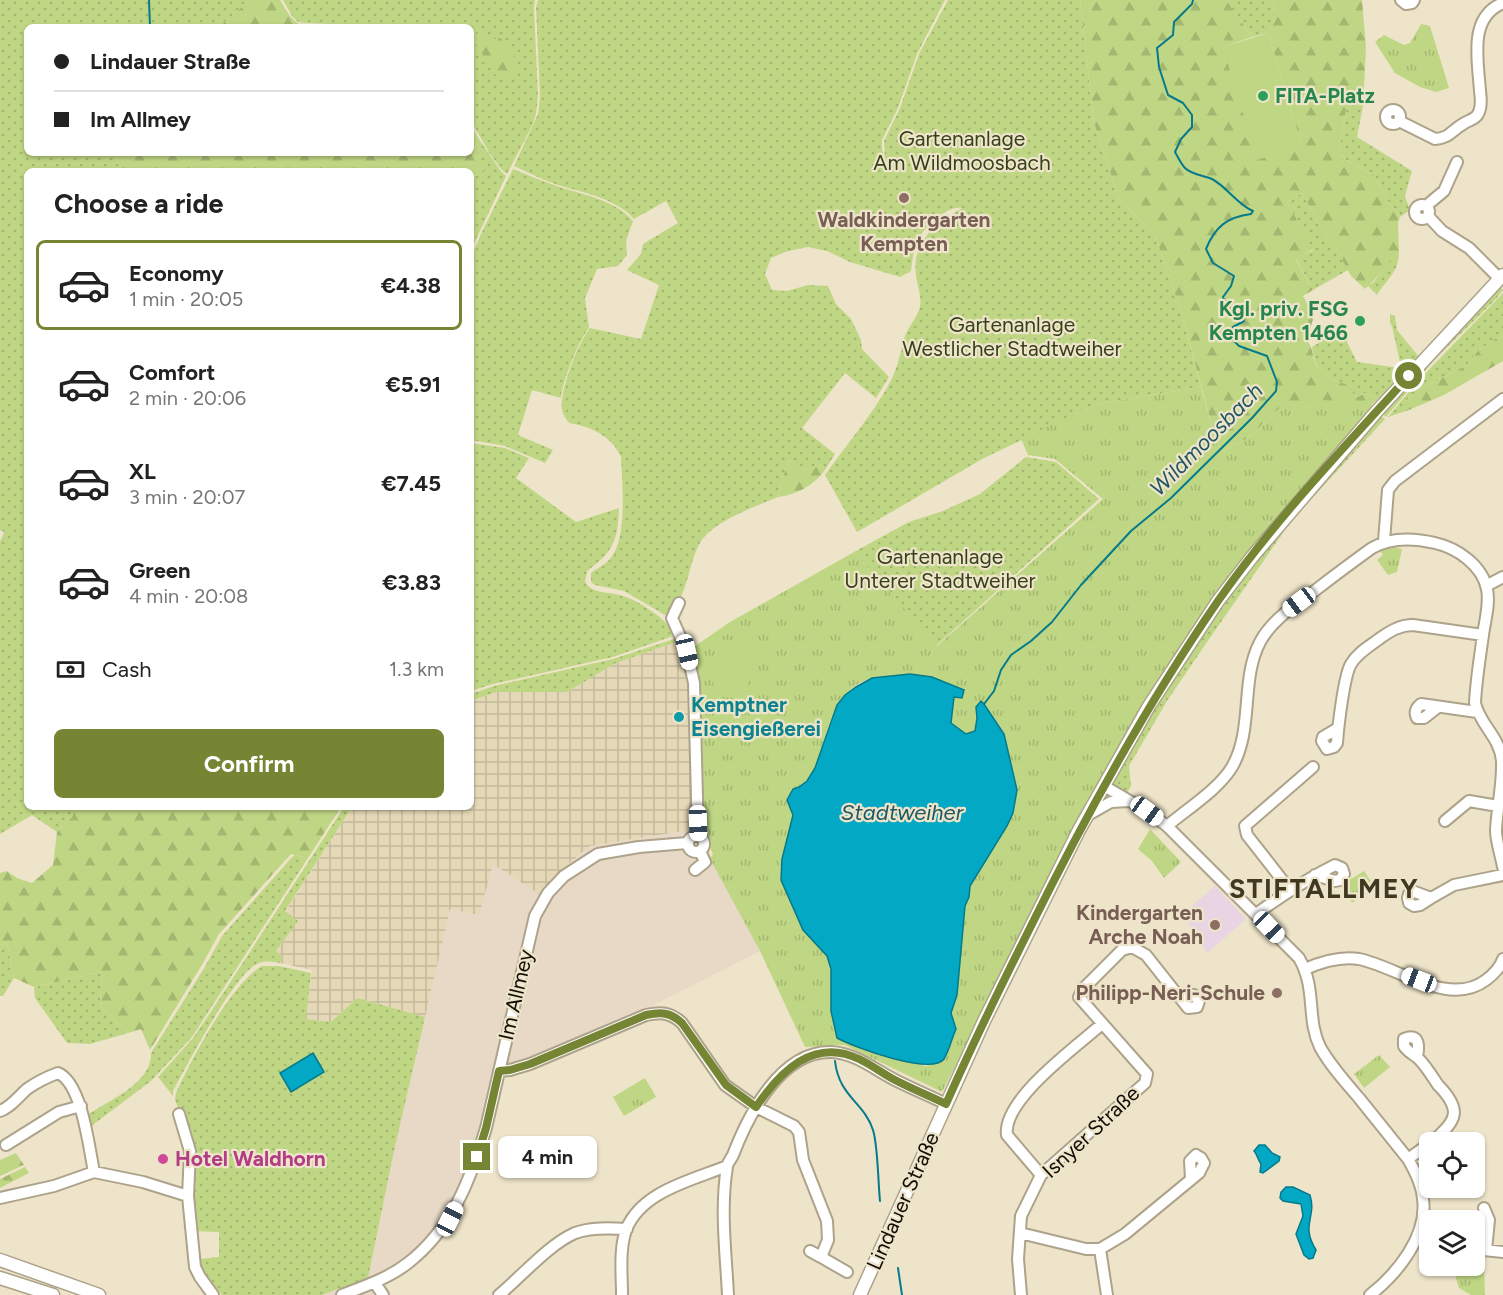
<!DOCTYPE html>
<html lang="en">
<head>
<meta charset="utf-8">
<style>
  :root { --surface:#fff; --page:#f6f6f6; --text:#222; --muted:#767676; --line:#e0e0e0; --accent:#758534 }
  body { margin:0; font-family:Figtree,sans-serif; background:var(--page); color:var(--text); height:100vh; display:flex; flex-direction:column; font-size:22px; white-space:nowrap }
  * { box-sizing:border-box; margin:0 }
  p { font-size:20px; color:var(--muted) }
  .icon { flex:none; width:33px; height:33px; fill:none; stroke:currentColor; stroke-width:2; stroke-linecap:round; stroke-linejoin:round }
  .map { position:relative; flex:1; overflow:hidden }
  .details { position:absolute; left:24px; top:168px; width:450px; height:642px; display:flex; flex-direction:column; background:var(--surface); border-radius:9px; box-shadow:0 2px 4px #0004 }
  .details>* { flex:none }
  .guide { position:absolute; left:24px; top:24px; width:450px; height:132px; border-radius:9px; box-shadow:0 2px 4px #0004; display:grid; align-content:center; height:132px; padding:0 30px; background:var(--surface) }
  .controls { position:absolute; left:1419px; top:1132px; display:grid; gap:12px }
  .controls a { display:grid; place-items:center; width:66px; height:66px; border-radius:9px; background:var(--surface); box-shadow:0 2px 4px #0004; font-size:30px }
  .end { position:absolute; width:27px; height:27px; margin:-14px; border:8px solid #758534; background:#fff; box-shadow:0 0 0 3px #fff }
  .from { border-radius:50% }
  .bubble { position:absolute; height:42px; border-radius:9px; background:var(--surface); box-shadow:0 2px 4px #0004; font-size:20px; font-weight:700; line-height:42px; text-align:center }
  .car { position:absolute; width:18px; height:36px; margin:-18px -9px; border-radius:8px; box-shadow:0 0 4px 2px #0007; background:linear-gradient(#fff 24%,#345 0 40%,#fff 0 76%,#345 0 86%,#fff 0) }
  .guide b { display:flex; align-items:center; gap:21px; height:57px; font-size:22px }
  .guide b+b { border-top:2px solid var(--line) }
  .guide i { width:15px; height:15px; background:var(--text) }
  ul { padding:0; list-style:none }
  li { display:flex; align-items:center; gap:18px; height:90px; margin:0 12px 9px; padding:0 18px; border:3px solid transparent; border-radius:9px }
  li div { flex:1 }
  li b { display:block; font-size:22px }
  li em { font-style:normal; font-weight:700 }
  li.current { border-color:var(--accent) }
  li>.icon { width:54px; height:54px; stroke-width:1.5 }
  h2 { padding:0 30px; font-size:27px; line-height:72px }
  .pay { display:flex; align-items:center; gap:15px; height:66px; padding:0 30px; font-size:22px }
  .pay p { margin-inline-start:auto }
  .action { display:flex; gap:12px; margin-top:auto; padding:12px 30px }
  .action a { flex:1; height:69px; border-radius:9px; background:var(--accent); color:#fff; font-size:24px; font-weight:700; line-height:69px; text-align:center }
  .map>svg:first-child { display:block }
  .commercial { fill:#e8d8c6 }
  .industrial { fill:url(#industrial-grid) }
  .education { fill:#e8d4e3 }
  .grass { fill:url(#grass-dots) }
  .forest { fill:url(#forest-firs) }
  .park { fill:url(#park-tufts); fill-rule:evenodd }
  .pitch { fill:#bfd784 }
  .water { fill:#02a8c4; stroke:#067a8b; stroke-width:1.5 }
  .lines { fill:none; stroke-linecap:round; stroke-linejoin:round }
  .stream { stroke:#067a8b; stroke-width:2 }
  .minor-casing { stroke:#ada38a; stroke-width:14 }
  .major-casing { stroke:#ada38a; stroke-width:15 }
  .minor { stroke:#fff; stroke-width:10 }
  .major { stroke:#fff; stroke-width:12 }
  .route { stroke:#758534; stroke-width:8 }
  .leisure-dot { fill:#2e9e5b; stroke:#eee4c9; stroke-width:2 }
  .education-dot { fill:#8d6e63; stroke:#eee4c9; stroke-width:2 }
  .culture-dot { fill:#0f9aa8; stroke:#eee4c9; stroke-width:2 }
  .hotel-dot { fill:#d1479c; stroke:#eee4c9; stroke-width:2 }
  .labels { text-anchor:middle; stroke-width:4.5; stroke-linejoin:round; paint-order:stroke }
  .leisure-label { font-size:21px; font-weight:bold; fill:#27864d; stroke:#eee4c9; text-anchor:start }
  .park-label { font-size:21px; fill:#36411b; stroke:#eee4c9 }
  .education-label { font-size:21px; font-weight:bold; fill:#785e54; stroke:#eee4c9; text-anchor:end }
  .culture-label { font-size:21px; font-weight:bold; fill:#0d838f; stroke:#eee4c9; text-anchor:start }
  .street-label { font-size:21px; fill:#110d05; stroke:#eee4c9 }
  .hotel-label { font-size:21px; font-weight:bold; fill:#b23c85; stroke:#eee4c9; text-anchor:start }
  .water-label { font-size:22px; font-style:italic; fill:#225864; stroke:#eee4c9 }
  .district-label { font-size:27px; font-weight:bold; letter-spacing:1.5px; fill:#413822; stroke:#eee4c9 }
</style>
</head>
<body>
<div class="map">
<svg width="1503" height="1295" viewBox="0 0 1503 1295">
  <defs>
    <pattern id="industrial-grid" width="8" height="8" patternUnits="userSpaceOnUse" patternTransform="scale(1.5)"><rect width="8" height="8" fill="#e5d8b6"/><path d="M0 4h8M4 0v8" fill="none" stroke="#c3b89b"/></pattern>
    <pattern id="grass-dots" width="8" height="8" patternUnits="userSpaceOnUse" patternTransform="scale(1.5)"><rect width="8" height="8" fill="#bfd784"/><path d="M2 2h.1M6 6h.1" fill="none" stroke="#a3b770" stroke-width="1.8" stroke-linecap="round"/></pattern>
    <pattern id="forest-firs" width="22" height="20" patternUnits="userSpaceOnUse" patternTransform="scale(1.5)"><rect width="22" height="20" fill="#bfd784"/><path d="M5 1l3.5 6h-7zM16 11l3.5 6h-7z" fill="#a3b770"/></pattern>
    <pattern id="park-tufts" width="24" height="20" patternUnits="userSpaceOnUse" patternTransform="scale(1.5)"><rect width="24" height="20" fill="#bfd784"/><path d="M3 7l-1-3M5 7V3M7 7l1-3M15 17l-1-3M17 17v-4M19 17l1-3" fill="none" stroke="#a3b770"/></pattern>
  </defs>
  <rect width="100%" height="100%" fill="#eee4c9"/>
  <path class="commercial" d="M696,829L760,951L648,1008L510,1067L496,1068L471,1153L447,1216L407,1259L371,1280L383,1295H322L368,1277L394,1151L450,908L493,863L539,894L560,871L590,846Z"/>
  <path class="industrial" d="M679,641L692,684L696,829L590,846L560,871L539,894L493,864L479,915L450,909L425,1017L357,998L331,1022L305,1019L312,970L280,963L282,956L276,951L297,921L285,912L352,807H471V701L496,692H567L616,663Z"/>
  <path class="education" d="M1215,886L1246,919L1207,953L1183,914Z"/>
  <path class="grass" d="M0,0H250L219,27H27V153H115L120,171H27V807H76L72,817L57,832L32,815L0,834V542L4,532L0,530Z
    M283,0H535L534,7L538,96L536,114L532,126L507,174L501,169L490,154L471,121V27H356L332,24L306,23L298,22L292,16Z
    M538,0H945L917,54L898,108L882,140V149L885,158L884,141L900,108L919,54L948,0H1080L1094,123L1119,199L1155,235L1182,315L1201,387L1097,404L984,458L857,532L825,475C846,445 879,407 893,376C899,363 901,349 905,336C909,326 917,318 920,307C922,296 917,285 916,275C911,241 937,223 962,208C945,205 920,231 915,246C913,254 912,263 911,271L900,277L850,262L827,251L808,247L788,251L771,258L765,274L772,290L787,291L808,285L828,286L836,304L851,319L861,340L862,349L889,377L876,398L845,373L802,428L835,454L825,470L820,465L804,471L791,460L787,463L778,497C756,506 720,519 704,537C687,557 690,602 665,615L624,591L595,585L591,582V573C597,568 605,565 610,559C628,538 622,484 621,457C612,436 590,426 569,423C566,419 563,415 562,410C559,391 578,343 590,328L641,339L659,285L627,270L641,254L643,244L678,223L666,201L634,219C615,198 584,193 558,185C543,180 529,173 514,166L538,114L540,96L536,7Z
    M1226,0H1272C1278,11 1274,22 1268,33L1252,37Z
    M1347,103L1363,106L1357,137L1412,171L1405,196L1410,210L1400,217L1389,203L1374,175L1346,160L1339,149Z
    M479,139L500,170L506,176L471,250V175L478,176L475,148Z
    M513,169C528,175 542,181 557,186C583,195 614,199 633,221L626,241L627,255L618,266L597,269L585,298L589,328C579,340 562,382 561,398L532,390L518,435L553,450L545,463L505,446L471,440V258L481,234Z
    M1302,193L1327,240L1331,238L1348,270L1313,290L1296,259L1313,250L1287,202Z
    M1399,253C1399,272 1386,280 1377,295L1368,286L1374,282L1387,261Z
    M1499,286L1503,290L1495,300L1435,359L1386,417L1380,412Z
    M1503,293V336L1495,339L1477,352L1466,366L1422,388L1404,402V408L1409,410L1388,417L1417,382Z
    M1390,314L1395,316L1397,330L1419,357L1406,371L1401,367L1392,326L1390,323Z
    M1334,333L1350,334L1347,342L1357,362L1399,368L1404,373L1379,398L1365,393L1358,397L1353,394V387C1328,377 1316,377 1312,347Z
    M1378,414L1385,419L1292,520L1207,642L1167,701L1129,766L1131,786L1126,795L1110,785L1155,709L1222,604L1255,559Z
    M471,443L505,448L529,458L516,478L576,522L619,508C618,541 613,552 587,571L585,582C593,595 609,591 623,596C638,600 669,621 676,635L613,657L493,684L471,691Z
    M1026,457L1056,462L1099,499L936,646L854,552L909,522L943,511L980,494Z
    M677,638L679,641L616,663L567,692H496L471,701V694L494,686L613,659Z
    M344,807H352L285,911L298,921L276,951L282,956L280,963C273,962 265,960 257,964C234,975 187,1065 173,1091V1096L158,1077L193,1038L214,1007Z
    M294,855L308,858L192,1037L151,1081L86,1130L83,1118C106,1101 152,1085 151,1053L206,965L222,936Z
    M7,943L14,978L3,996H0V945Z
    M262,966H279L311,973L306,1019L331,1022L357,998L425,1017L394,1151L368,1278L322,1295H222L207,1277L199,1259L219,1257V1232L194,1231L180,1113L175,1100L176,1093C191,1060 232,982 262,966Z
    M102,972L100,1006L128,1033L90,1044L67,1043L35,998L34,987Z"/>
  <path class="forest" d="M250,0H280C300,36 303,23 339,27H219Z
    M1080,0H1226L1252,37L1223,47L1302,146L1268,33C1274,22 1278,11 1272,0H1362L1366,47L1363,106L1347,103L1339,149L1346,160L1374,175L1389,203L1400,217L1398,222L1399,253C1382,264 1380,277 1365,289L1351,276L1331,239L1327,240L1302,193L1287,202L1313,249L1296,260L1313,290L1303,296L1314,316L1307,340C1312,347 1312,352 1314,359C1319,377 1338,381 1353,387V394L1358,397L1365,393L1379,398L1371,405L1284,404L1248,438L1223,451L1217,445L1182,315L1155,235L1119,199L1094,123Z
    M479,32L489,40L500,38L511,49L517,68L510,79L494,74L472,37Z
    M471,125L479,139L475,148L486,168L478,176L471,175V171H120L115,153H471Z
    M1503,336V361L1444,395L1409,410L1403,408L1404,402L1422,388L1466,366L1477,352L1495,339Z
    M792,460L804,471L820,465L825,470C813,486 798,494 778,497L787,463Z
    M76,807H341L308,858L291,854L219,934L203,963L150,1050L141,1029L128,1033L100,1006L102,972L34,987L14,978L7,943L0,945V873L7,871L17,878L32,883L53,865L57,832L72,817Z
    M16,1153L24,1165L0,1176V1160Z
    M25,1167L29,1173L0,1188V1179Z"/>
  <path class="park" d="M1421,24L1430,26L1449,88L1436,92L1420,87L1395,73L1375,42L1384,35L1404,45L1410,43Z
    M1201,387L1217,445L1223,451L1248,438L1284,404L1311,399L1371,405L1375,408L1145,704L1086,805L1056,860L981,1017L942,1092L845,1045L805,1047L760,951L710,859L713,854C699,826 700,794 698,764C695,727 692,690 689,653L692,648L730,622L854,552L937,646L1103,499L1055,459L1028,455L1021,439L1097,404ZM932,677L964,690L954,697L951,723L966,734L975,731L977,717L976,707L1011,763L1017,790L1007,826L970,886L969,897L965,906L957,995L951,1013L956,1029L943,1060L926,1066L888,1057L845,1042L831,1011V969L827,956L803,930L793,811V789C832,778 815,693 872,678C885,675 917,677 932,677Z
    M1394,547L1402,549L1397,572L1388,575L1377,560L1383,555L1380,551Z
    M1150,829L1181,862L1164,878L1152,861L1138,849Z
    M1364,871L1375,887L1352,903L1341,885Z
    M1379,1055L1390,1067L1364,1088L1354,1074Z
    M645,1078L656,1097L624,1116L613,1097Z
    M1484,1264L1485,1295H1471L1459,1288L1455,1275L1469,1266Z"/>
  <path class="pitch" d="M1268,33L1302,146L1257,160L1223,47Z
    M718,639L753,643L747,699L712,696Z"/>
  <path class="water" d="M910,674L932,677L964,690L962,698L954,697L951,723L966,734L975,731L977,718L976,707L981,701L984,704L1004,734L1017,790L1013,813L1007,826L970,886L969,897L965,906L957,995L951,1013L956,1029C952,1038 949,1051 944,1059C931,1076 854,1047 837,1038L831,1011V969L827,956L803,930L781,880L782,859L793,815L787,800L793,789L799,787L807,781L815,768L837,705L845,695L856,687L872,678Z
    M313,1053L324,1072L291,1092L280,1073Z
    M1259,1145H1265L1272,1153L1280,1157L1279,1161L1263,1173L1260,1172L1261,1164C1258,1160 1257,1154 1254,1151Z
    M1286,1187H1293L1310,1195C1317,1218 1300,1224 1316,1250L1313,1258L1309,1259L1304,1255L1296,1234L1303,1216L1301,1204L1283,1201L1280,1198L1281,1192Z"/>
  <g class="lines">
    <path class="stream" d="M149,0L150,27
      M984,704L994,691L1001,670L1011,655L1031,641L1052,622L1081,585L1131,531L1171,498L1252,418L1276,391L1277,382L1267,356L1239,346L1228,335L1233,327L1244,321L1241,313L1228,310L1223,297L1231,286L1234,276L1213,263L1206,249C1215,227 1227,217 1251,214L1253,211C1237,204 1227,187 1212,179C1203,175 1192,175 1185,168C1181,164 1178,157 1175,152L1181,139L1192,127V115L1183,103L1168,95L1159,67L1157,48L1173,35L1174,22L1192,4L1193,0
      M835,1061C839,1097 864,1102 873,1130C878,1146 878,1182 880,1201
      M898,1268L902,1295"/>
    <defs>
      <path id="minor" d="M1401,0L1406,4L1412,3L1414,0
        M1386 117a7 7 0 1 1 14 0a7 7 0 1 1-14 0Z
        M1399,121L1435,139C1450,138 1452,130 1463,124C1468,120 1475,120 1478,114C1482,107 1481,98 1480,91C1478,60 1468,17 1503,3
        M1415 212a7 7 0 1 1 14 0a7 7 0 1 1-14 0Z
        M1426,206L1444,191L1457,162
        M1428,216L1442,231L1469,248L1500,279
        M1384,541L1388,490L1395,481L1503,399
        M1486,586L1503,577
        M679,603L672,618L687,652L694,683L698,836
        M1438,707L1424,718H1417C1414,712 1416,708 1421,704L1477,712
        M1338,728L1323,737L1322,741L1327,749L1334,747L1337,743C1338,728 1344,675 1351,664C1357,653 1370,646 1379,639C1390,631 1400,625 1413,625L1483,635
        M1104,786L1147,811L1167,826L1299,958C1317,989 1306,1018 1320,1047C1330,1065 1345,1082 1359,1098C1375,1118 1392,1139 1408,1159C1415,1171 1422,1185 1423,1199C1428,1236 1397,1274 1370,1295
        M1088,815L1111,802L1129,801
        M1445,821L1469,801L1498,806
        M1167,826C1187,809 1219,789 1232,767C1254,729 1240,680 1260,642C1272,619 1297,604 1317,589C1335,575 1354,561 1372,548C1391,537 1414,538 1435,543C1457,548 1482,565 1487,589C1490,604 1485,620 1483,635C1480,657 1476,681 1475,703C1480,725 1500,737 1502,761C1503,784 1497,808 1496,830C1496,842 1501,855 1503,867
        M688 844a8 8 0 1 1 16 0a8 8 0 1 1-16 0Z
        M695,870L705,862L700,851
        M1290,890L1247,835L1245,826L1313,767
        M1415,892L1431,898L1420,905L1414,906L1409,903L1408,898L1409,894Z
        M1431,898L1454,885L1503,875
        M1256,914C1281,896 1307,879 1335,865L1342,868L1344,874L1340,880L1335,881L1315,875
        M1305,969C1321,962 1341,956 1359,959C1398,967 1449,1008 1486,980C1494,974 1500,968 1503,959
        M499,1071L510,1070L530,1064L646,1015C661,1012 670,1012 682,1023L725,1085L756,1107L794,1126L799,1132L803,1160L827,1221L828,1240L821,1257L810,1251
        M0,1111C11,1107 18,1097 27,1089C37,1082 47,1077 58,1073C82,1083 89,1148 94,1172
        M179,1114L190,1151L188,1196
        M6,1145L59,1112L81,1106
        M1408,1159C1421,1149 1453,1130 1454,1113C1454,1103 1445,1092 1438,1085C1432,1076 1426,1066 1418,1058C1413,1054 1408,1052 1404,1046V1039C1420,1032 1419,1047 1417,1057
        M1041,1175L1007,1135C1002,1100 1077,1046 1102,1024
        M0,1198L54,1186L94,1172L143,1182L188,1196L195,1267L200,1277L213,1295
        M1484,1208L1489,1220L1486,1250
        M1020,1233L1086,1249H1100L1125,1234L1199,1173L1204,1163L1201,1158L1196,1155L1190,1161L1191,1178
        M1100,1249L1107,1295
        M1474,1249L1503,1252
        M821,1257L847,1272
        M375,1283L383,1295
        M342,1295C365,1286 389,1278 408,1263C452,1229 471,1178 486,1128L535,916L548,893L564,876L598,854L639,847L687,843
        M499,1295C522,1276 548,1245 575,1233C590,1227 611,1228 627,1229
        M622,1295C622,1274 619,1250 626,1230C641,1191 693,1180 727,1166
        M728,1295C726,1254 720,1209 727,1167C727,1164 731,1159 733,1155C748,1116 780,1051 831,1052C856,1053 875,1070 897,1081C913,1089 930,1096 946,1104
        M1021,1295L1018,1259L1021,1216L1041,1175L1145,1083L1147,1074L1079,997L1082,990L1122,950L1132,947L1146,955L1188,1008L1197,1007L1199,1001L1194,995L1178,994"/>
      <path id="major" d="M0,1260L99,1295
        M0,1278L53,1295
        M860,1295L984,1021L1079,830L1149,706L1218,601L1252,557L1377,411L1503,275"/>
    </defs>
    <use href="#minor" class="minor-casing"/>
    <use href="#major" class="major-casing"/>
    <use href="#minor" class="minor"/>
    <use href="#major" class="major"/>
  </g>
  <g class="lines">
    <path class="route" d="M477,1157L486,1128L499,1071L510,1070L530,1064L646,1015C661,1012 670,1012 682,1023L726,1085L756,1107C780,1072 813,1037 859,1059C872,1065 883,1074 895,1080C912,1089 930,1096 946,1104C972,1045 1001,986 1030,928C1086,815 1146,705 1218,601C1274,521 1343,448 1409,376"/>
  </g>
  <g class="leisure-dot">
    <circle cx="1263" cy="96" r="6"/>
    <circle cx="1360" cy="321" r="6"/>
  </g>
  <g class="education-dot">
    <circle cx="904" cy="198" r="6"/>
    <circle cx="1215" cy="925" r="6"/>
    <circle cx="1277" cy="993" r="6"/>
  </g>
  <circle class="culture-dot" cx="679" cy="717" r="6"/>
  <circle class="hotel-dot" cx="163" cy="1159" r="6"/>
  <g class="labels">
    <g class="leisure-label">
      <text x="1275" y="103">FITA-Platz</text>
      <text x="1348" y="316" text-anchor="end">Kgl. priv. FSG<tspan x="1348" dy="24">Kempten 1466</tspan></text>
    </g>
    <g class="park-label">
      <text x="962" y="146">Gartenanlage<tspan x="962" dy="24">Am Wildmoosbach</tspan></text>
      <text x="1012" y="332">Gartenanlage<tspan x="1012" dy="24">Westlicher Stadtweiher</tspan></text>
      <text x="940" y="564">Gartenanlage<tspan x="940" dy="24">Unterer Stadtweiher</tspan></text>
    </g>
    <g class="education-label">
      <text x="904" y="227" text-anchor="middle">Waldkindergarten<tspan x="904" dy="24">Kempten</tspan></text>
      <text x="1203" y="920">Kindergarten<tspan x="1203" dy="24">Arche Noah</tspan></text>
      <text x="1265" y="1000">Philipp-Neri-Schule</text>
    </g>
    <g class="culture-label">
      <text x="691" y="712">Kemptner<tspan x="691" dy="24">Eisengießerei</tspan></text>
    </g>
    <g class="street-label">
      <text transform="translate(516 995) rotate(-77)" y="7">Im Allmey</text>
      <text transform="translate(1091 1132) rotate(-43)" y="7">Isnyer Straße</text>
      <text transform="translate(903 1201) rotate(-66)" y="7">Lindauer Straße</text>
    </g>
    <g class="hotel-label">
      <text x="175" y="1166">Hotel Waldhorn</text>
    </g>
    <g class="water-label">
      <text transform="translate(1206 439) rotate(-45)" y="8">Wildmoosbach</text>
      <text x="902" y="820">Stadtweiher</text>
    </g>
    <g class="district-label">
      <text x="1324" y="898">STIFTALLMEY</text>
    </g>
  </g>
</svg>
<div class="controls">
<a><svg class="icon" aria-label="locate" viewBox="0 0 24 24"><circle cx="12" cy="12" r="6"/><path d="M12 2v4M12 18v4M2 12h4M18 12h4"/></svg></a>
<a><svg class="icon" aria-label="layers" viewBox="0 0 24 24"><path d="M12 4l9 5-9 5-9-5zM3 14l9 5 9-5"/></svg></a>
</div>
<i class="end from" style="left:1409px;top:376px"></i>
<i class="end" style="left:477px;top:1157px"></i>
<div class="bubble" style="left:498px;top:1136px;width:99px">4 min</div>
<i class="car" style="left:1299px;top:602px;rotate:233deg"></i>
<i class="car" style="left:687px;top:652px;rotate:167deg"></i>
<i class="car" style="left:1147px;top:811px;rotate:126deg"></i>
<i class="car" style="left:698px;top:823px;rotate:178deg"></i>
<i class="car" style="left:1269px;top:927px;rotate:136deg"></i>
<i class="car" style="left:1419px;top:980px;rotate:291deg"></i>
<i class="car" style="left:450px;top:1219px;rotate:27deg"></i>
<div class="guide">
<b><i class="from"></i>Lindauer Straße</b>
<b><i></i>Im Allmey</b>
</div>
<section class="details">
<h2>Choose a ride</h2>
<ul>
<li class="current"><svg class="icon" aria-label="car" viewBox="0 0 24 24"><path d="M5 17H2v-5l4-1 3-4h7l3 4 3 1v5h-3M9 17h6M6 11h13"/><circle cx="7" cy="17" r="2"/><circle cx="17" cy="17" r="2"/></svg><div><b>Economy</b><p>1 min · 20:05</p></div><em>€4.38</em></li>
<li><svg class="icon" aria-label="car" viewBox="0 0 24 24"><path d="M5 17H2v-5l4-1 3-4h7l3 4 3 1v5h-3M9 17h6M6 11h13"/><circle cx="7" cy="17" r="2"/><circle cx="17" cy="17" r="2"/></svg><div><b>Comfort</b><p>2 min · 20:06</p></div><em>€5.91</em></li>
<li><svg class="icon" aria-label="car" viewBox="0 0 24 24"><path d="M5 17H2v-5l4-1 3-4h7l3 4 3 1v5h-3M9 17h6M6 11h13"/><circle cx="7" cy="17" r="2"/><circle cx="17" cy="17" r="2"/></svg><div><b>XL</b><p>3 min · 20:07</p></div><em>€7.45</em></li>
<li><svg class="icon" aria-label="car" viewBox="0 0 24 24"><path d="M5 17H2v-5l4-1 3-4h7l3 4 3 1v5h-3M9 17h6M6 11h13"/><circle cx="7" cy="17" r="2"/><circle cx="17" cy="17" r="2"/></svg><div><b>Green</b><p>4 min · 20:08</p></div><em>€3.83</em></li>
</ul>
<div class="pay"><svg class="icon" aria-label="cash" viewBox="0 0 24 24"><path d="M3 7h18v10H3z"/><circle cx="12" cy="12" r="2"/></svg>Cash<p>1.3 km</p></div>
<div class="action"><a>Confirm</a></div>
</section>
</div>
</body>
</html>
